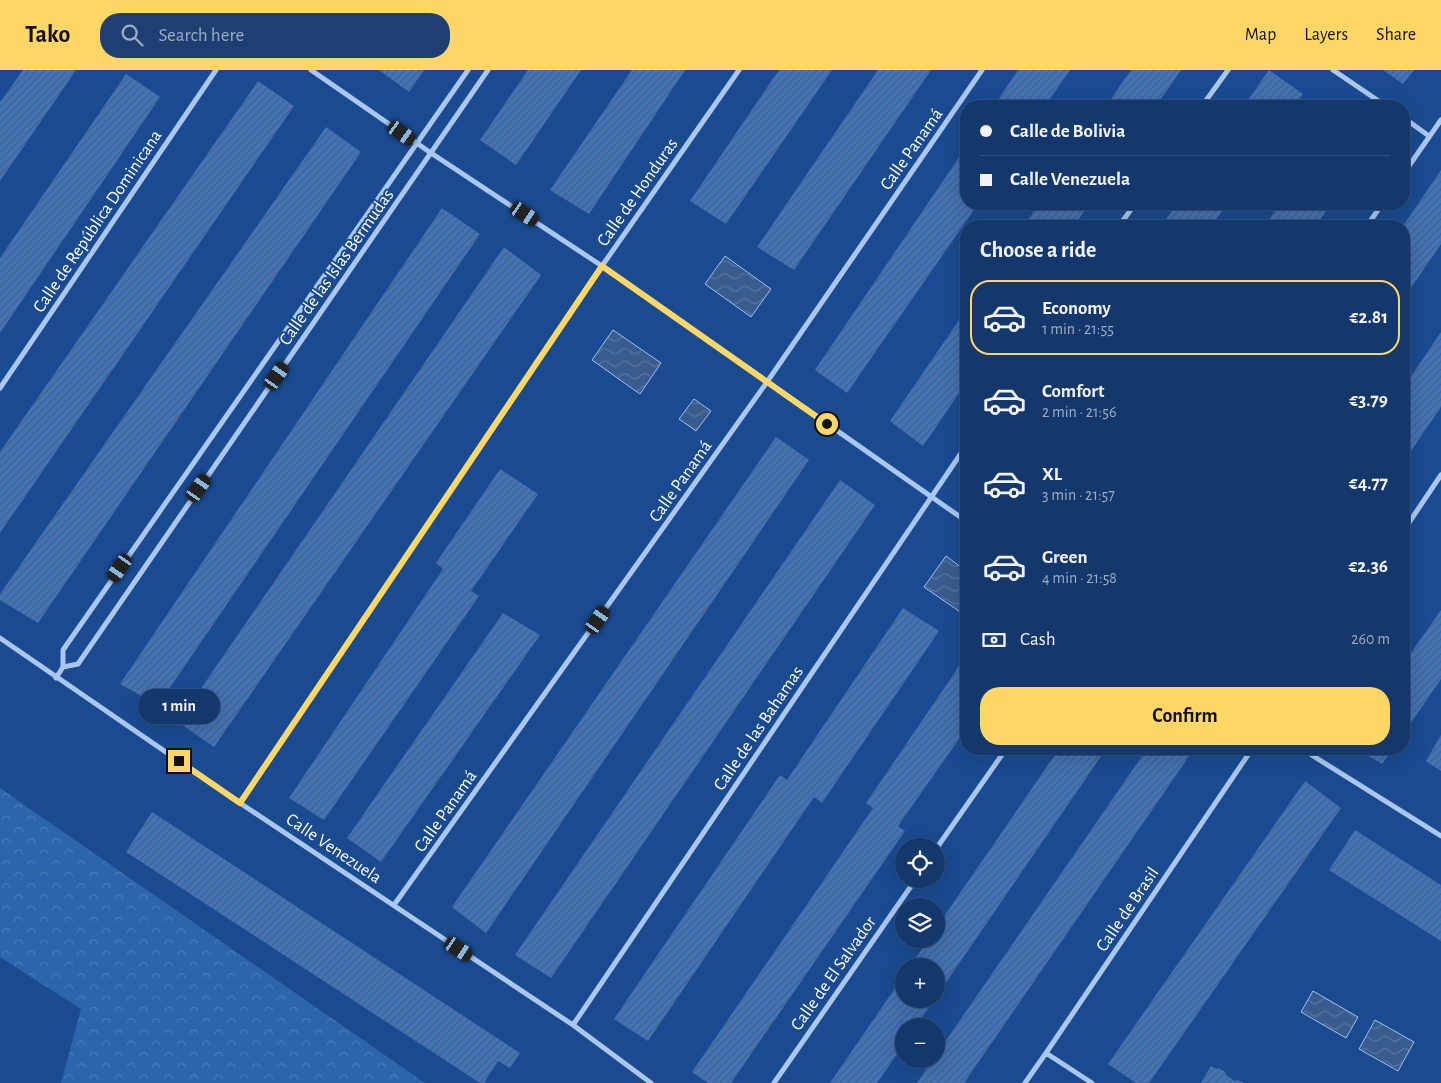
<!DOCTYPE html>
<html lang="en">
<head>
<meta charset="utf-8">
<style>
  :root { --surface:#14386c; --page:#1d3f72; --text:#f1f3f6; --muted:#9dacc2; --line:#33527f; --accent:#ffd767 }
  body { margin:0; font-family:"Alegreya Sans",sans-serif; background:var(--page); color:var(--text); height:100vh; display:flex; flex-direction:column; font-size:19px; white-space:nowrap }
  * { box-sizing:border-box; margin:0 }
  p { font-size:16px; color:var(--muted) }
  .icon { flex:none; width:28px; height:28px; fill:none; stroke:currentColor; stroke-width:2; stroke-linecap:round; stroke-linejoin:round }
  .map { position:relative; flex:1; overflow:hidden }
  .sheet { position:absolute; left:960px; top:150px; width:450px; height:535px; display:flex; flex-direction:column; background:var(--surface); border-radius:20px; box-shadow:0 5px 20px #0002,0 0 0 1px var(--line) }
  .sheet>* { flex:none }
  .hud { position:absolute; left:960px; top:30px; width:450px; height:110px; border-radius:20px; box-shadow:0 5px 20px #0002,0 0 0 1px var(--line); display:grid; align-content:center; height:110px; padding:0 20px; background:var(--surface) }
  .fabs { position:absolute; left:895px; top:768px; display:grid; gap:10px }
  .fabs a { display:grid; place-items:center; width:50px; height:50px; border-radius:50%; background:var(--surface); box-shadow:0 5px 20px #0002,0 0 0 1px var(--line); font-size:25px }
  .end { position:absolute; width:22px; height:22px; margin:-11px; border:6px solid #ffd767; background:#111; box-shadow:0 0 0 2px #111 }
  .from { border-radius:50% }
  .bubble { position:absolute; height:35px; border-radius:18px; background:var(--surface); box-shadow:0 5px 20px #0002,0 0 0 1px var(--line); font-size:16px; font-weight:600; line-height:35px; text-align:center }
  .car { position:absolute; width:15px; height:30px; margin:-15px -8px; border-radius:6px; box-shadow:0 0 4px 1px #0007; background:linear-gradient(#222 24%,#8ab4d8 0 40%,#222 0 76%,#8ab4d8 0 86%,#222 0) }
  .hud b { display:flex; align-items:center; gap:18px; height:48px; font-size:19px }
  .hud b+b { border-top:1px solid var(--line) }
  .hud i { width:12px; height:12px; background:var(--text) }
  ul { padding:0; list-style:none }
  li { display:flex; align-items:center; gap:15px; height:75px; margin:0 10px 8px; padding:0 10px; border:2px solid transparent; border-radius:20px }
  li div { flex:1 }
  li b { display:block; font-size:19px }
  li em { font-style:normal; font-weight:600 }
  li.active { border-color:var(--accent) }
  li>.icon { width:45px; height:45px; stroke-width:1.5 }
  h2 { padding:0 20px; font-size:22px; line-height:60px }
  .pay { display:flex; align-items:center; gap:12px; height:55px; padding:0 20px; font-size:19px }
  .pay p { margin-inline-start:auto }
  .cta { display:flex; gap:10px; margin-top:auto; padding:10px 20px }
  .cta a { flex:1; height:58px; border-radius:20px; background:var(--accent); color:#111; font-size:20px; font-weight:600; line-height:58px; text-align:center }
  header { display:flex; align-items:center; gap:30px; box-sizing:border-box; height:70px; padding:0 25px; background:var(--accent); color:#111 }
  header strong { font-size:24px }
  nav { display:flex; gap:28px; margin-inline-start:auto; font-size:18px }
  .search { width:350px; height:45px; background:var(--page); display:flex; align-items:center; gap:12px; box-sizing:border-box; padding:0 18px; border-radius:20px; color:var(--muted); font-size:19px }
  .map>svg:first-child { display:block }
  .forest { fill:url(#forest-crowns) }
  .water { fill:url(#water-waves); stroke:#9cc1f1 }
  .building { fill:url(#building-hatch) }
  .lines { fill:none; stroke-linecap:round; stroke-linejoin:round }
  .minor { stroke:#a9c7ef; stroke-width:5 }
  .route { stroke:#ffd767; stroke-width:6 }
  .labels { text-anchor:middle; stroke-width:4; stroke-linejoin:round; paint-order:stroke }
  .street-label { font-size:18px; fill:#fff; stroke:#1a4b90 }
</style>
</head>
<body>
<header>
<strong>Tako</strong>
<div class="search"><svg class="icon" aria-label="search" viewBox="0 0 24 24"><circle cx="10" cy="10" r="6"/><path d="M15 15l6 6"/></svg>Search here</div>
<nav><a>Map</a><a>Layers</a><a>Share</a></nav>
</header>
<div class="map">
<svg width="1441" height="1013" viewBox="0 0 1441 1013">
  <defs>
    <pattern id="forest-crowns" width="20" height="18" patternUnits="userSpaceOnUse" patternTransform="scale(1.25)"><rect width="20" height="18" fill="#2d64ae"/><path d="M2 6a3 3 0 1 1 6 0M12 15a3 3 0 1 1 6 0" fill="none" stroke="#4c7bba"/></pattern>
    <pattern id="water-waves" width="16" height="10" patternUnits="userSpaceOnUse" patternTransform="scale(1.25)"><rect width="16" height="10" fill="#395c8e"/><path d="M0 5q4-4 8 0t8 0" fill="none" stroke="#57749f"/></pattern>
    <pattern id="building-hatch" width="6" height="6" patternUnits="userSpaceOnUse" patternTransform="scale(1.25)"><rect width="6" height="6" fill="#4374b8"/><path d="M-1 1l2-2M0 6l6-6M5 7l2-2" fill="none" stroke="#486082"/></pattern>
  </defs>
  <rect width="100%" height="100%" fill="#1a4b90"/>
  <path class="forest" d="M0,718L425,1013H61L81,939L0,887Z"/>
  <path class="water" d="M725,186L771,219L751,247L705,214Z
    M613,260L661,293L640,324L592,290Z
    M694,329L711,341L696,361L679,349Z
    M946,486L966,501V546L924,517Z
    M1313,921L1358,947L1346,968L1301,942Z
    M1375,950L1414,972L1398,1001L1359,979Z"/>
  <path class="building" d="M23,0H76L0,111V32Z
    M379,0H424L409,22Z
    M528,0H581L516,95L480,70Z
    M632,0H685L589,144L550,120Z
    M779,0H832L726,154L690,131Z
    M878,0H931L794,200L757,177Z
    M1018,0H1070L1045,36H994Z
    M1131,0H1181L1156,36H1106Z
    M1269,0L1303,24L1294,36H1244Z
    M1383,0H1414L1403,14Z
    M126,4L160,27L0,263V188Z
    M258,11L294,36L0,463V382Z
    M326,57L361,82L38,553L0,530V524Z
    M966,77V134H978L847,323L815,300Z
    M1441,100V174L1404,228V156H1403Z
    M1039,134H1089L1074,156H1024Z
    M1177,134H1227L1212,156H1161Z
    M1280,134H1331L1316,156H1264Z
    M442,138L480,164L158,635L120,614Z
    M504,177L541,205L214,677L178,652Z
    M966,240V313L923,376L890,351Z
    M1441,262V337L1404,391V317Z
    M776,367L809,390L486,863L452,837Z
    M500,399L538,424L471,521L479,526L324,750L289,728L443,499L436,493Z
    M840,410L875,435L551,908L515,885Z
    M903,538L939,561L822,733L814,727L648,971L614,949L780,705L787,710Z
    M1441,540V609L1404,663V593Z
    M503,543L540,565L381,792L347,768Z
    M966,586V659L898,756L905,761L731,1013H708L692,1002L873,738L866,733Z
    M1441,665V701L1426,691Z
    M1059,679H1106L936,927V896H910L929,869H936V858Z
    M1147,679H1194L964,1013H917L933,989H936V985Z
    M1357,679H1393L1382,694Z
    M1305,711L1341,738L1149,1013H1136L1108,994Z
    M152,742L520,983L510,998L498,991L484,1013H480L126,782Z
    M1355,760L1441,815V871L1329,800Z
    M904,905V929H935L916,956H904V974L877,1013H830Z
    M1211,996L1217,999L1219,998L1225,1002L1226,1005L1235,1011L1238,1010L1244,1013H1201Z"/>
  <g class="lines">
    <path class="minor" d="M311,0L431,83L602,196L966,451
      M1333,0L1386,36
      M1202,36L1228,0
      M1404,48L1429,66
      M1404,103L1441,50
      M1119,156L1135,134
      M1367,156L1382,134
      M0,318L216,0
      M1404,460L1441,405
      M0,568L240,733L573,955L651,1013
      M63,597L78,594L488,0
      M56,608L63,597V580L468,0
      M1302,679L1441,766
      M240,733L602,196L739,0
      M936,779L1006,679
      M394,835L767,312L982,0
      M573,955L966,376
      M1046,983L1092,1013
      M774,1013L916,809
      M1025,1013L1046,983L1252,679"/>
  </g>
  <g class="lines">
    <path class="route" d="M179,691L240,733L602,196L827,354"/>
  </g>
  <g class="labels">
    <g class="street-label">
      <text transform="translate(911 79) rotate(-55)" y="6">Calle Panamá</text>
      <text transform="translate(637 122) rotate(-55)" y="6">Calle de Honduras</text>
      <text transform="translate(97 151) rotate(-56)" y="6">Calle de República Dominicana</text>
      <text transform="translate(336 197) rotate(-55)" y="6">Calle de las Islas Bermudas</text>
      <text transform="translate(680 411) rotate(-55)" y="6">Calle Panamá</text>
      <text transform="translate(758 658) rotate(-56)" y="6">Calle de las Bahamas</text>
      <text transform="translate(445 741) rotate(-55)" y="6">Calle Panamá</text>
      <text transform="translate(334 778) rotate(34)" y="6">Calle Venezuela</text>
      <text transform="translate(1127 839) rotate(-56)" y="6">Calle de Brasil</text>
      <text transform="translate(833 903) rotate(-55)" y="6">Calle de El Salvador</text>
    </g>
  </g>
</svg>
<div class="fabs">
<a><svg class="icon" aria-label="locate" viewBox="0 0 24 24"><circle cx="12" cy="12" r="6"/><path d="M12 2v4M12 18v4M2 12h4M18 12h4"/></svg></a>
<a><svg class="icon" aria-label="layers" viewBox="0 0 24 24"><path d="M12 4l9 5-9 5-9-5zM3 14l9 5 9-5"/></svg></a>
<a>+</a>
<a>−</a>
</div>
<i class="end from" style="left:827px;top:354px"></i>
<i class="end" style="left:179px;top:691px"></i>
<div class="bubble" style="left:138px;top:619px;width:82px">1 min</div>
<i class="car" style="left:402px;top:63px;rotate:125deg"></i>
<i class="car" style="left:525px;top:144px;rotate:124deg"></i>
<i class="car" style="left:277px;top:306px;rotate:35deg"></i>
<i class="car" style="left:199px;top:418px;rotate:35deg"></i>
<i class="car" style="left:120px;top:498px;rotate:215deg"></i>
<i class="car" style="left:598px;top:550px;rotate:35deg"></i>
<i class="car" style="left:459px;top:879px;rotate:124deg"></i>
<div class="hud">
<b><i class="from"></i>Calle de Bolivia</b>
<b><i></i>Calle Venezuela</b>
</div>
<section class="sheet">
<h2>Choose a ride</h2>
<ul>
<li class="active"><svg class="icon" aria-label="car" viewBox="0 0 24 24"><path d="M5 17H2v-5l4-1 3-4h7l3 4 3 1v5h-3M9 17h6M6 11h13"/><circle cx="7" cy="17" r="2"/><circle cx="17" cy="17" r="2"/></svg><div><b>Economy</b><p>1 min · 21:55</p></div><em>€2.81</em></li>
<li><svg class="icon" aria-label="car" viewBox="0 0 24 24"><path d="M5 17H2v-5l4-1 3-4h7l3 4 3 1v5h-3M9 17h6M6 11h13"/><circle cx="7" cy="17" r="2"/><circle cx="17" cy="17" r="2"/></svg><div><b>Comfort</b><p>2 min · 21:56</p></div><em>€3.79</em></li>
<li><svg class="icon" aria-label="car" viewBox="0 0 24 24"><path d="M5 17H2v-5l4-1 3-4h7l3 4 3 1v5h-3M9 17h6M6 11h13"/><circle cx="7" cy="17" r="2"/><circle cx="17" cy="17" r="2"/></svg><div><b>XL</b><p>3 min · 21:57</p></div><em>€4.77</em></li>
<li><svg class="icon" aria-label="car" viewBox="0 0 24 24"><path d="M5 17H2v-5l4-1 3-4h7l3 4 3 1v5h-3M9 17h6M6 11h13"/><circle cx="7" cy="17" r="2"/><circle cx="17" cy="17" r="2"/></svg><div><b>Green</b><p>4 min · 21:58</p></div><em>€2.36</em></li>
</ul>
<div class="pay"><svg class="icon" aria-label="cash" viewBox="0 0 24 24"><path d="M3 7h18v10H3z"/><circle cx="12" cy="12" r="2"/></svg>Cash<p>260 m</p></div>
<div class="cta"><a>Confirm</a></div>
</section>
</div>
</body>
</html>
